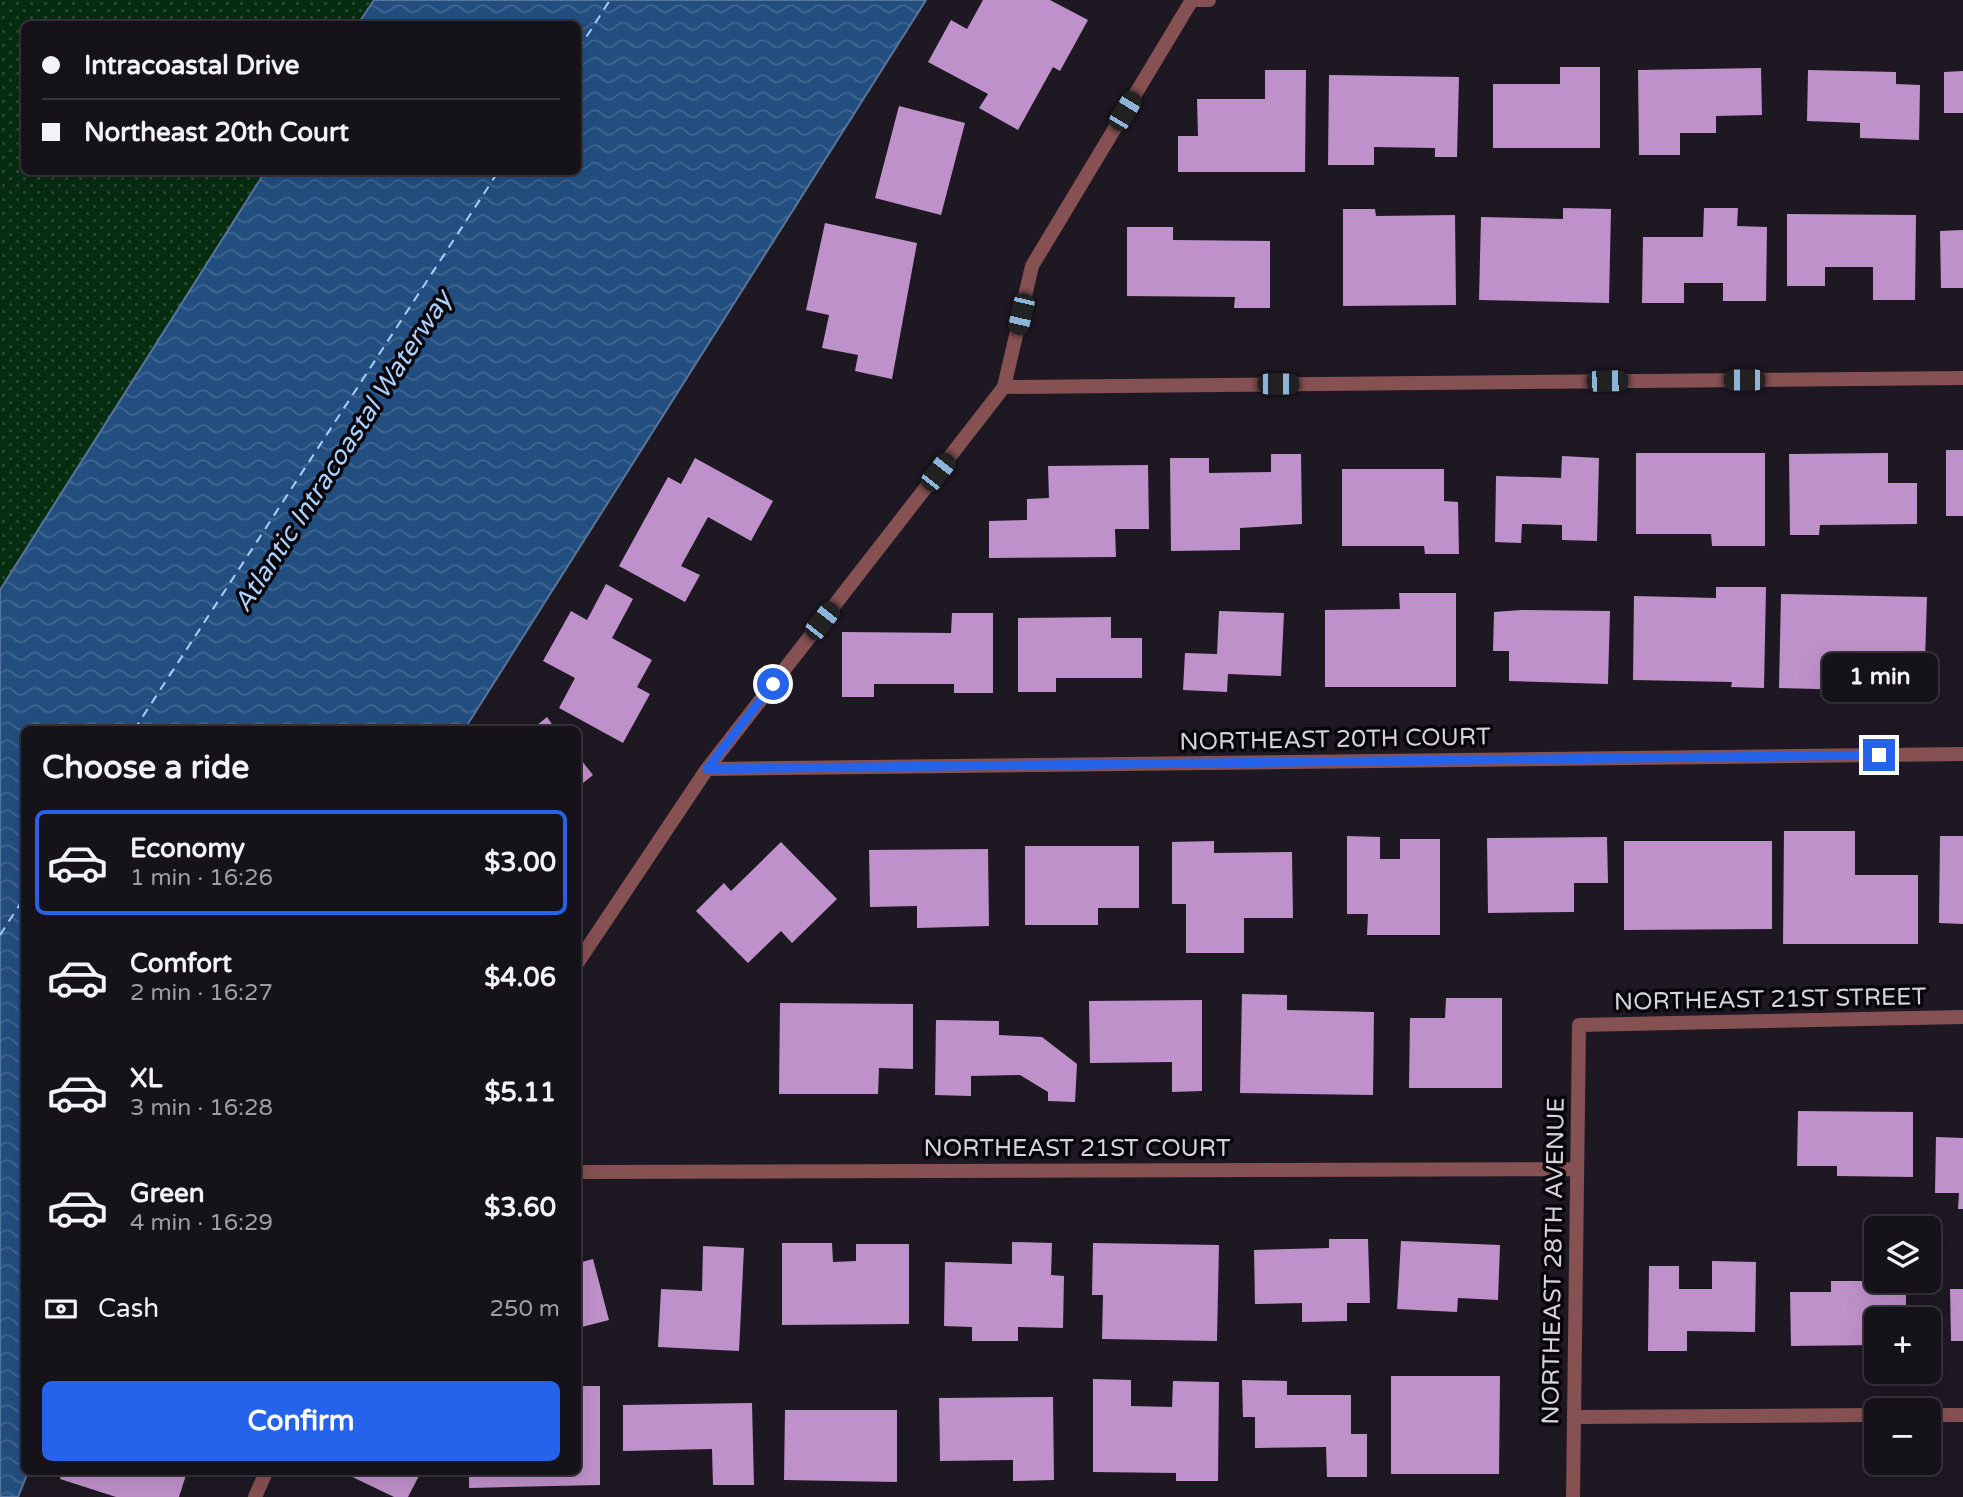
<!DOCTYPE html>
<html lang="en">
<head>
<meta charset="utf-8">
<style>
  :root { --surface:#16121a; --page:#232027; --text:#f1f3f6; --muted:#9e9ea2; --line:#353239; --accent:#2563eb }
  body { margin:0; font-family:"Varela Round",sans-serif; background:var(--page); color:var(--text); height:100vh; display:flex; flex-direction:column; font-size:26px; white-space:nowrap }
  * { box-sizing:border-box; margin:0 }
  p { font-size:23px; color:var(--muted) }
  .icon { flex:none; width:38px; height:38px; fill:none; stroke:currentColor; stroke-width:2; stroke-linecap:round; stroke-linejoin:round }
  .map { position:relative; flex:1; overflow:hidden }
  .side { position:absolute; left:21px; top:726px; width:560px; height:749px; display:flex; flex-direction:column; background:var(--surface); border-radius:10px; box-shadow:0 7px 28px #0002,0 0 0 2px var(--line) }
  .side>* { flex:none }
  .hud { position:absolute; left:21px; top:21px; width:560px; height:154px; border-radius:10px; box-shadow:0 7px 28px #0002,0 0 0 2px var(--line); display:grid; align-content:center; height:154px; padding:0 21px; background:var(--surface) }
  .tools { position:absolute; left:1864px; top:1216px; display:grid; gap:14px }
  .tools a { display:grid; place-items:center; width:77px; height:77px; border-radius:10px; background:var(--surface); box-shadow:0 7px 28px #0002,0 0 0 2px var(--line); font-size:35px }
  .end { position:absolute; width:32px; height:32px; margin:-16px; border:9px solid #2563eb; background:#fff; box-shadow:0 0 0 4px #fff }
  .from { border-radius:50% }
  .bubble { position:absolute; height:49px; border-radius:10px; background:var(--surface); box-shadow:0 7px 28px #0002,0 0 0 2px var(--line); font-size:23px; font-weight:800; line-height:49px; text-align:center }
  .car { position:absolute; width:21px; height:42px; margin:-21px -10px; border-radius:9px; box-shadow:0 0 5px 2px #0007; background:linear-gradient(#222 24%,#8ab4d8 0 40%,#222 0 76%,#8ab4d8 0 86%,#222 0) }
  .hud b { display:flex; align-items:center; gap:24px; height:66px; font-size:26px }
  .hud b+b { border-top:2px solid var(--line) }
  .hud i { width:18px; height:18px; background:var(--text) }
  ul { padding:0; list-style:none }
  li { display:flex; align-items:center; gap:21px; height:105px; margin:0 14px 10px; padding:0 7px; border:4px solid transparent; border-radius:10px }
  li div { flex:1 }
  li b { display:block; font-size:26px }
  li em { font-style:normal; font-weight:800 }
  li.selected { border-color:var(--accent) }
  li>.icon { width:63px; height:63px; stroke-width:1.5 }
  h2 { padding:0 21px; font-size:32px; line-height:84px }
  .pay { display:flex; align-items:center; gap:18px; height:77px; padding:0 21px; font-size:26px }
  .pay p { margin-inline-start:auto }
  .action { display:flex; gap:14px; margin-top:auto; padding:14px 21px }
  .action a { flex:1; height:80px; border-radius:10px; background:var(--accent); color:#fff; font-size:28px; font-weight:800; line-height:80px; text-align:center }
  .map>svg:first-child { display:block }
  .park { fill:url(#park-dots) }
  .water { fill:url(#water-waves); stroke:#58769b; stroke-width:2 }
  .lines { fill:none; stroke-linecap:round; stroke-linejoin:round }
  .ferry { stroke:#aad0fd; stroke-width:2; stroke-dasharray:9 7; stroke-linecap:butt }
  .building { fill:#bf91ca }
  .street { stroke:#865152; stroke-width:14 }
  .route { stroke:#2563eb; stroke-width:9 }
  .labels { text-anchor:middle; stroke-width:7; stroke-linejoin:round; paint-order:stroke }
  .street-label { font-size:24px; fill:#d6d2d9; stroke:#070509 }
  .water-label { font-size:26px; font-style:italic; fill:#aad0fd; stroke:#070509 }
</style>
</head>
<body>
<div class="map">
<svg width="1963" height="1497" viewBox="0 0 1963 1497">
  <defs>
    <pattern id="park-dots" width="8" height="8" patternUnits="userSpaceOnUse" patternTransform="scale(1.75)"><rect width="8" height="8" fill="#072d11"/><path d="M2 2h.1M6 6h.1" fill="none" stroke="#2a4b33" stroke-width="1.8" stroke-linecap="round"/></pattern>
    <pattern id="water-waves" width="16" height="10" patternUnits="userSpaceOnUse" patternTransform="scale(1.75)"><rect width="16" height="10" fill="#224f80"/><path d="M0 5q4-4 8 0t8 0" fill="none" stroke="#416791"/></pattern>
  </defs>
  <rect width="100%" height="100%" fill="#1e1823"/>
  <path class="park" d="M0,0H374L358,24H24V172H265L0,590Z"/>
  <path class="water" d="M374,0H926L464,730H24V1472H28L18,1497H0V590L265,172H578V24H358Z"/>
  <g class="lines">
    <path class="ferry" d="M578,50L610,0
      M134,730L498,172
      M0,935L24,898"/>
  </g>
  <path class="building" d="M983,0H1050L1088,20L1060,71L1053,67L1018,130L979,108L988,94L928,62L951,20L967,29Z
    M1560,67H1600V148H1493V84H1560Z
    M1761,68L1762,115L1716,116V133H1680V155H1639L1638,70Z
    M1265,70H1306L1305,172H1178V136H1198L1197,99H1265Z
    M1808,70L1896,72V84L1920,85L1919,140L1860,138V123L1807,121Z
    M1963,71V113H1944V72Z
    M1329,75L1459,77L1457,157H1435V148L1374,147V165H1328Z
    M899,106L965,123L941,215L875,198Z
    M1563,208L1611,209L1609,303L1479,300L1481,217L1563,219Z
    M1704,208H1738L1737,226L1767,227L1766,301H1723V283H1684V303H1642L1643,237H1703Z
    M1343,209H1375L1376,216L1455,215L1456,305L1343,306Z
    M1787,214L1916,215L1915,300H1873V267H1825V286H1787Z
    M825,223L917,243L892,379L855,371L858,355L822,348L829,315L806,310Z
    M1127,227H1173V240L1270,241V308H1234L1235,297L1127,296Z
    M1963,230V288H1941L1940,231Z
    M1946,450H1963V516H1946Z
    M1636,453H1765V546H1712L1711,534H1636Z
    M1888,453V483H1917V524L1820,525L1819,535H1790L1789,454Z
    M1271,454H1301L1302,524L1240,528V550L1171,551L1170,458H1209V473L1271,472Z
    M1562,456L1599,458L1597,541L1562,540V525L1522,524L1521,543L1495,542L1496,476L1561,478Z
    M695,458L773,501L751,541L708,517L681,566L700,575L685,602L619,566L668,477L681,484Z
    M1148,465L1149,529H1115L1116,557L989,558V521L1027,520V499L1049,498L1048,466Z
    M1342,469H1444V501L1458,502L1459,554H1425L1424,546H1342Z
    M606,584L633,599L612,638L652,660L637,687L650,694L623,743L559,708L575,678L543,661L571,611L587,620Z
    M1716,587H1766L1764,688L1731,687L1732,682L1633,680L1634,596L1716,598Z
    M1399,593H1456V687H1325V610L1400,609Z
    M1781,594L1927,597L1924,692L1779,688Z
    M1521,610L1610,611L1608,684L1509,681V651H1493L1494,612Z
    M1219,611L1284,613L1281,676L1228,674L1227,692L1183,690L1185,653L1217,654Z
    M952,613H993V693H954V684H874V697H842V632L951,633Z
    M1111,617V638H1142V678H1056V692H1018V618Z
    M547,717L556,730H531Z
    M578,756L593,775L578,787Z
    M1784,831H1855V875H1918V944H1783Z
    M1347,836L1380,837V859H1400V839H1440V935H1367L1368,914H1347Z
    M1940,836H1963V924L1939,923Z
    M1607,837L1608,883H1574V912L1488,913L1487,838Z
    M1214,841V853L1292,852L1293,918H1244V953H1186V904H1172V842Z
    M1624,841H1772V929L1624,930Z
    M781,842L837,899L792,943L781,931L748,963L696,911L724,883L731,891Z
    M1025,846H1139V908H1098V925H1025Z
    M988,849L989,926L917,928V906L870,907L869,850Z
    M1242,994L1287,995V1010L1374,1012L1373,1095L1240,1093Z
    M1446,998H1502V1088H1409L1410,1018H1445Z
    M1202,1000V1091L1172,1092V1062L1090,1063L1089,1001Z
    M780,1003L913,1004V1069L879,1068L878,1094H779Z
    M936,1020L999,1021V1035L1042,1037L1077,1064L1075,1102L1048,1101V1092L1020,1075L971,1076V1096L935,1095Z
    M1798,1111L1913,1112V1177L1837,1176V1166H1797Z
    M1936,1137L1963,1138V1209H1958L1959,1193H1935Z
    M1329,1239H1368L1370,1303H1347V1321L1302,1322V1303L1255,1304L1254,1250L1329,1248Z
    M1401,1241L1500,1245L1498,1300L1458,1298L1457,1312L1397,1309Z
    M1012,1242L1052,1243L1051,1275L1064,1276L1063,1328L1018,1327V1341H972V1327L944,1326L945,1262L1012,1264Z
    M782,1243H832L833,1262L856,1261V1244H909V1324L782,1325Z
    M1093,1243L1219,1245L1217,1341L1102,1339L1103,1295H1092Z
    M703,1246L744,1248L739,1351L658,1347L661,1289L702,1291Z
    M593,1259L609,1320L578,1328V1263Z
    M1712,1261L1756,1262L1755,1332L1687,1331V1351H1648L1649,1266H1679V1289H1712Z
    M1831,1281H1906V1320H1876V1345L1791,1346L1790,1292H1831Z
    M1950,1289H1963V1341H1951Z
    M1391,1376H1500L1499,1474H1391Z
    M1093,1379L1131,1380V1406L1172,1407L1173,1381L1219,1382L1218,1481H1176V1473L1093,1472Z
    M1242,1380L1287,1381V1395H1351V1434H1367V1477H1327L1326,1447L1255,1448V1417H1243Z
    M578,1386H600V1485L469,1488V1472H578Z
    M1053,1397L1054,1480L1013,1481V1460L940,1461L939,1398Z
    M752,1403L754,1485H713L712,1449L623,1451V1405Z
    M785,1410H897V1482L784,1480Z
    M62,1472H187L179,1497H116L60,1479Z
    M342,1472H421L408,1497H394Z"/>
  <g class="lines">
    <path class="street" d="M1191,0H1209
      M1004,387L1963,378
      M707,769L1963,754
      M578,962L707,769L1004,387L1032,266L1192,0
      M578,1172L1577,1169
      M1928,1415H1963
      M1574,1417L1876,1415
      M255,1497L266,1472
      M1573,1497L1579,1025L1963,1017"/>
  </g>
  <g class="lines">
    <path class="route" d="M773,684L707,769L1879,755"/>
  </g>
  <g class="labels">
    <g class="street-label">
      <text transform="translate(1335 739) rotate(-1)" y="8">NORTHEAST 20TH COURT</text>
      <text transform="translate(1770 999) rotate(-1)" y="8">NORTHEAST 21ST STREET</text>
      <text x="1077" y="1156">NORTHEAST 21ST COURT</text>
      <text transform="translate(1553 1261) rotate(-89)" y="8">NORTHEAST 28TH AVENUE</text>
    </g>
    <g class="water-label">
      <text transform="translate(342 451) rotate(-57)" y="9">Atlantic Intracoastal Waterway</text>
    </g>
  </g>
</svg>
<div class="tools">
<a><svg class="icon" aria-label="layers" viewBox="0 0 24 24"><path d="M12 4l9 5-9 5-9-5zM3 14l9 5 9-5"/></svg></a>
<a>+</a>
<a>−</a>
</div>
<i class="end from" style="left:773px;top:684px"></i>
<i class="end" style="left:1879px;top:755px"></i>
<div class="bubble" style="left:1822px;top:653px;width:116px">1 min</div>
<i class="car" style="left:1125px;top:111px;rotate:31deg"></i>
<i class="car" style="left:1021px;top:314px;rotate:193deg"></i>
<i class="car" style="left:1744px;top:380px;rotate:270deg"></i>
<i class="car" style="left:1607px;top:381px;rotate:89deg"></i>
<i class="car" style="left:1278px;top:384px;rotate:90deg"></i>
<i class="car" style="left:938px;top:472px;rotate:38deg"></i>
<i class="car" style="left:822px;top:621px;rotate:38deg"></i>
<div class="hud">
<b><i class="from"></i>Intracoastal Drive</b>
<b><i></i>Northeast 20th Court</b>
</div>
<section class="side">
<h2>Choose a ride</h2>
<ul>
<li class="selected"><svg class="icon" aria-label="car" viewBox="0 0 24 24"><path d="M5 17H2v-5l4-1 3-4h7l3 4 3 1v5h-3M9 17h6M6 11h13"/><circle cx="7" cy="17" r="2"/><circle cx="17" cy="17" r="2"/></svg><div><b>Economy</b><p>1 min · 16:26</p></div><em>$3.00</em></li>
<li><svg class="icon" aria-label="car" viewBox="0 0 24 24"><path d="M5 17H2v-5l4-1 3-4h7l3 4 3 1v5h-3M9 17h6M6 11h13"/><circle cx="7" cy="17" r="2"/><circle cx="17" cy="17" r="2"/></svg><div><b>Comfort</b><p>2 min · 16:27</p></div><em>$4.06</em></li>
<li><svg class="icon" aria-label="car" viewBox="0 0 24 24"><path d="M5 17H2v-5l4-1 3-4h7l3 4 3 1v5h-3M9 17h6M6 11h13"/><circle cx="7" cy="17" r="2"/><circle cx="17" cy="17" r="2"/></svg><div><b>XL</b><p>3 min · 16:28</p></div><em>$5.11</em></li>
<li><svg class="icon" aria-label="car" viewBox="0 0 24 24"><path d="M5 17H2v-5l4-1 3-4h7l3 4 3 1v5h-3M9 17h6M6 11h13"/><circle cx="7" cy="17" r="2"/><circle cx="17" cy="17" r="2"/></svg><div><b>Green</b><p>4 min · 16:29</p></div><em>$3.60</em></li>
</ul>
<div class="pay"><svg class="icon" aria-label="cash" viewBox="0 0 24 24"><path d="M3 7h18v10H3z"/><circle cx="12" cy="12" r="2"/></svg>Cash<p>250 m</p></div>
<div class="action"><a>Confirm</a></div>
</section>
</div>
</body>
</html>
